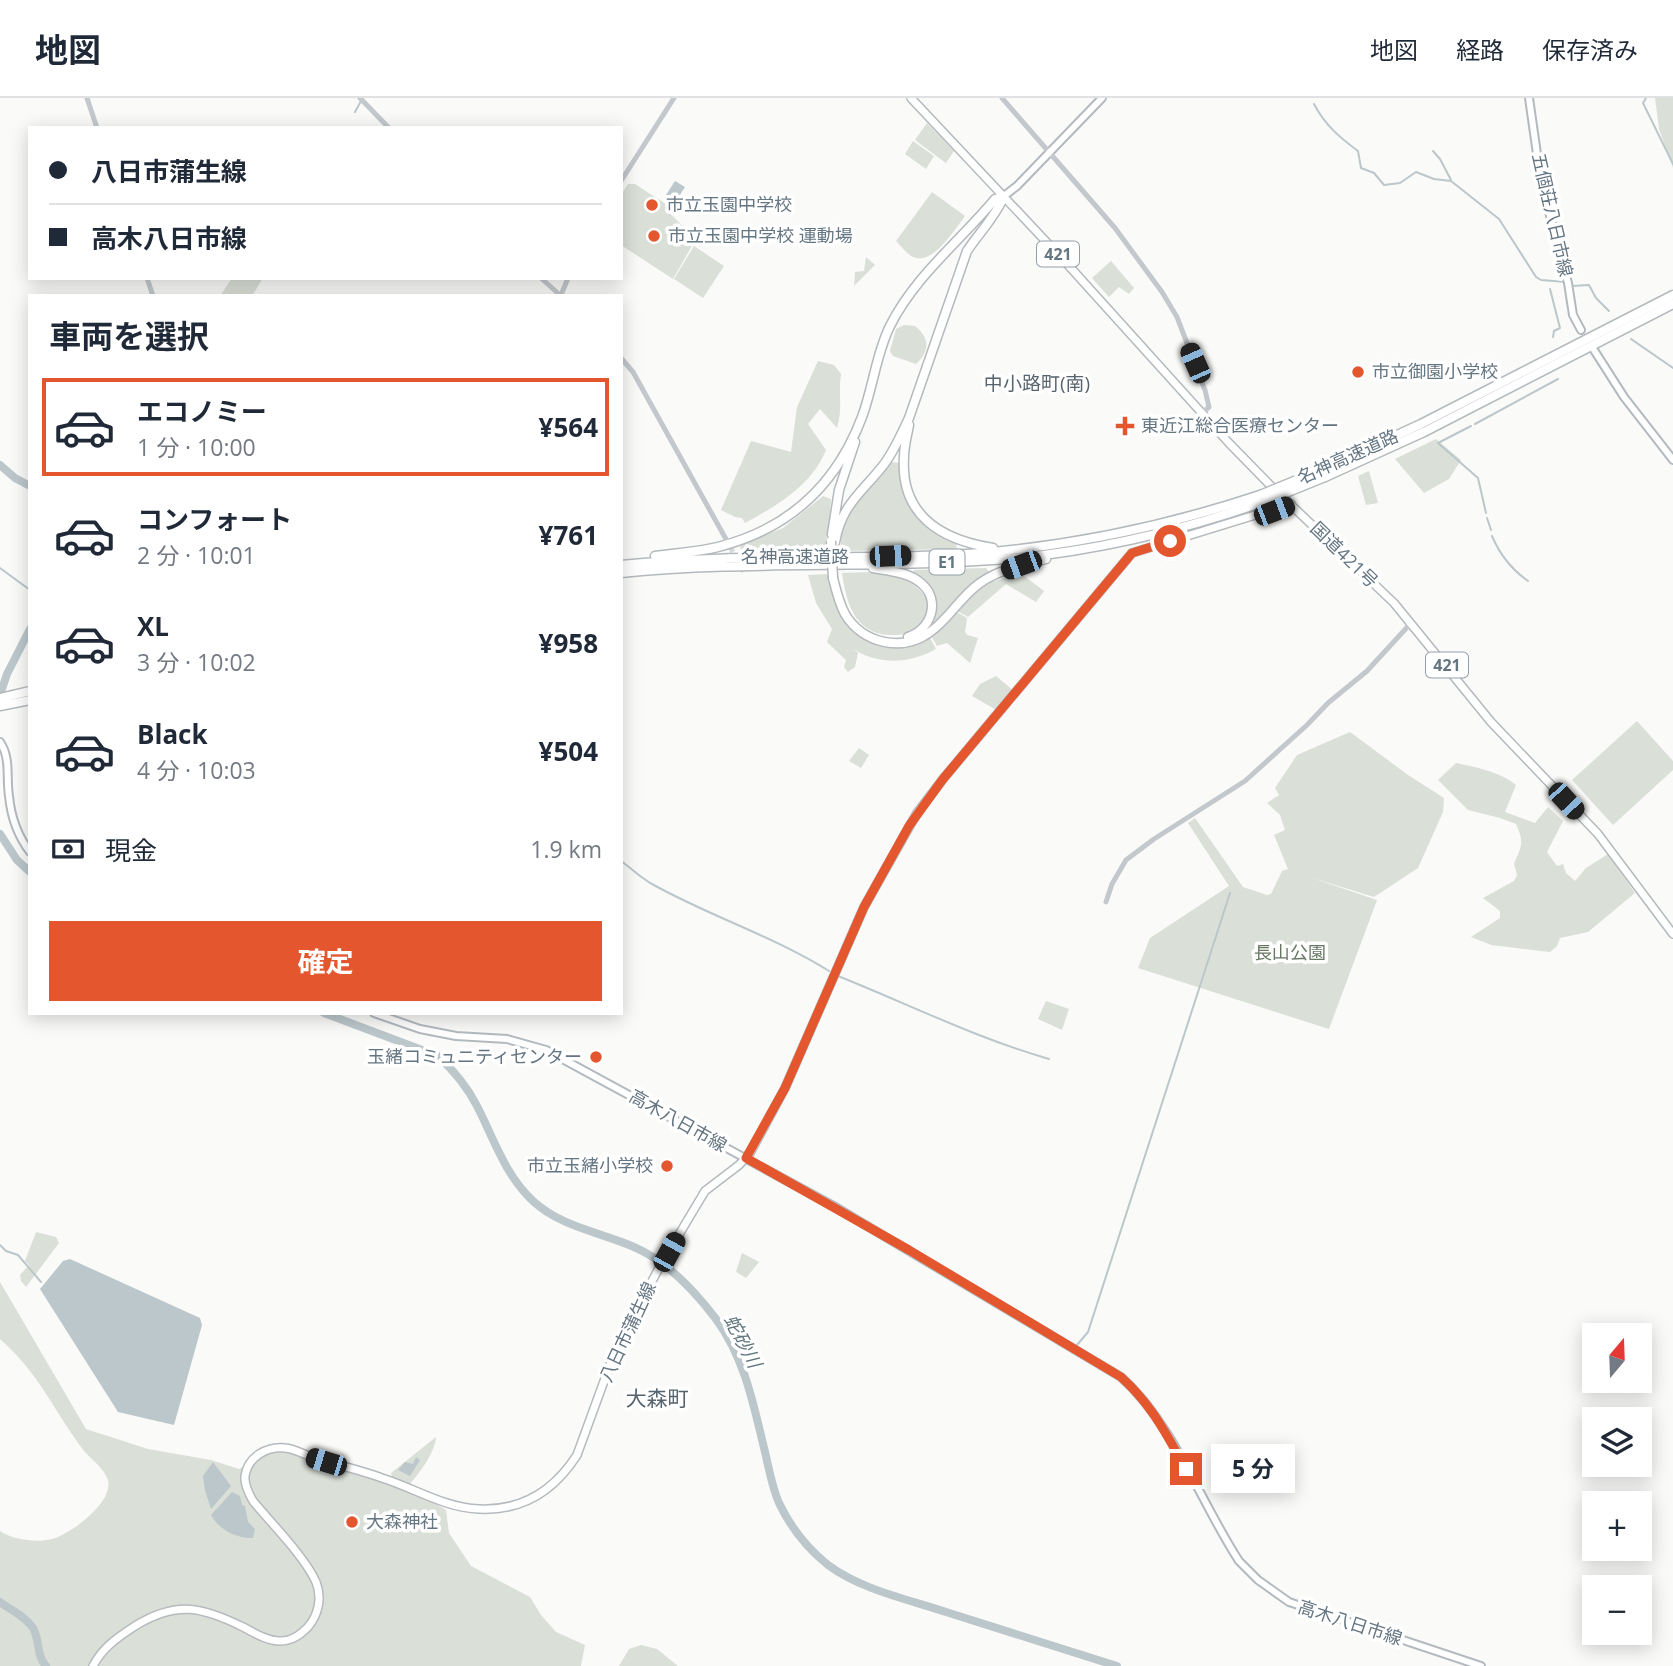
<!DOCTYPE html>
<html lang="ja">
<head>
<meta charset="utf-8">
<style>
  :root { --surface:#fff; --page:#f2f2f3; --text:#1f2937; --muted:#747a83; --line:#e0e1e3; --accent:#e4572e }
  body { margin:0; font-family:"Open Sans","Noto Sans JP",sans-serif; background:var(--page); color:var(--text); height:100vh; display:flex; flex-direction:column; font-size:26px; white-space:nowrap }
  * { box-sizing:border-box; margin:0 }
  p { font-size:23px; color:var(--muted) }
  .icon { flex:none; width:38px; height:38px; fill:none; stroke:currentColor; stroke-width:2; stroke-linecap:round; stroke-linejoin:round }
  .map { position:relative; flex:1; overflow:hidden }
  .side { position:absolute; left:28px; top:196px; width:595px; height:721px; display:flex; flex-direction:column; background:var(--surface); border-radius:0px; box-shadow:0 4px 18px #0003 }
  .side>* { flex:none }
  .hud { position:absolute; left:28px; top:28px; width:595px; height:154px; border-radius:0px; box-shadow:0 4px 18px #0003; display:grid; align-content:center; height:154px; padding:0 21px; background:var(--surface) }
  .needle { width:46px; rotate:19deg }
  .controls { position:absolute; left:1582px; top:1225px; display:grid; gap:14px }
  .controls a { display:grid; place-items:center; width:70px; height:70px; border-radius:0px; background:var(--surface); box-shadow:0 4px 18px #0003; font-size:35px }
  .end { position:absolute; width:32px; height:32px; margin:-16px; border:9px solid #e4572e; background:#fff; box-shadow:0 0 0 4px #fff }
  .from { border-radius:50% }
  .bubble { position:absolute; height:49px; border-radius:0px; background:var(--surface); box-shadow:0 4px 18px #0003; font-size:23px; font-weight:700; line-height:49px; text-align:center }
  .car { position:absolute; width:21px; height:42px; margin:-21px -10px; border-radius:9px; box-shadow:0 0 5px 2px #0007; background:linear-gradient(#222 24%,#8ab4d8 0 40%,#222 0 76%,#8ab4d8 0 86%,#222 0) }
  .hud b { display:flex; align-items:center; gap:24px; height:66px; font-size:26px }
  .hud b+b { border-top:2px solid var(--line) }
  .hud i { width:18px; height:18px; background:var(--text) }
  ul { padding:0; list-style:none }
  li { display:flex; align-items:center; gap:21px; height:98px; margin:0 14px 10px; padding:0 7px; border:4px solid transparent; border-radius:0px }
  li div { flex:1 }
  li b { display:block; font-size:26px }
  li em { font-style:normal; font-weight:700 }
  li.selected { border-color:var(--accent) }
  li>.icon { width:63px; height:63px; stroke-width:1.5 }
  h2 { padding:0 21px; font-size:32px; line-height:84px }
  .pay { display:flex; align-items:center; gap:18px; height:77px; padding:0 21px; font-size:26px }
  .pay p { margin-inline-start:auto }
  .button { display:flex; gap:14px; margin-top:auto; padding:14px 21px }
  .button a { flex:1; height:80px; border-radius:0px; background:var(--accent); color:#fff; font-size:28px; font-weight:700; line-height:80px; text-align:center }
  header { display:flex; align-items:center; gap:42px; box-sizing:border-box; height:98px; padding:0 35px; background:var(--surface); border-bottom:2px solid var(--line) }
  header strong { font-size:33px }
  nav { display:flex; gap:38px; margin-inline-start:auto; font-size:24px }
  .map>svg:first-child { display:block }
  .green { fill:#dadfd7 }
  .water { fill:#bbc7cb }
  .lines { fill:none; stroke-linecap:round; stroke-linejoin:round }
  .stream { stroke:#bbc7cb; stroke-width:2 }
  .river { stroke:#bbc7cb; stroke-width:8 }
  .tertiary-tunnel { stroke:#d5d9db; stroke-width:5; stroke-dasharray:5 2.5; stroke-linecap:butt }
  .secondary-casing { stroke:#b3babf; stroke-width:10 }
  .primary-casing { stroke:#b5babe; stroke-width:10 }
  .trunk-casing { stroke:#b4b9bd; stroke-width:10 }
  .motorway-casing { stroke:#b4b9bd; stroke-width:11 }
  .tertiary { stroke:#c3c8cc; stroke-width:5 }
  .secondary { stroke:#fff; stroke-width:6 }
  .primary { stroke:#fff; stroke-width:7 }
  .trunk { stroke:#fff; stroke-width:7 }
  .motorway { stroke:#fff; stroke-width:8 }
  .motorway-bridge-casing { stroke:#b4b9bd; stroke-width:11; stroke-linecap:butt }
  .motorway-bridge { stroke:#fff; stroke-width:8 }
  .route { stroke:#e4572e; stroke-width:9 }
  .poi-dot { fill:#e4572e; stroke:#fff; stroke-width:2.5 }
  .labels { text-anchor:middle; stroke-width:7; stroke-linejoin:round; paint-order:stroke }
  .shield { fill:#fff; stroke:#939fa8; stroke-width:2 }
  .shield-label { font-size:16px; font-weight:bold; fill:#657683 }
  .poi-label { font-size:18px; fill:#657683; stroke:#fff; text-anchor:start }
  .street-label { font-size:18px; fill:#657683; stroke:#fff }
  .park-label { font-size:18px; fill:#687a64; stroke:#fff }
  .neighbourhood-label { font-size:19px; fill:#57646e; stroke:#fff }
  .water-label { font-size:19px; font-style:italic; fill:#60757c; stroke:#fff }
  .quarter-label { font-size:21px; fill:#57646e; stroke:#fff }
</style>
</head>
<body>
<header>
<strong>地図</strong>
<nav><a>地図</a><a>経路</a><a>保存済み</a></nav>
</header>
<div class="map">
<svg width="1673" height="1568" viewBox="0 0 1673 1568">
  <rect width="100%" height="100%" fill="#fafaf8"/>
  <path class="green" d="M1655,0H1673V70L1659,31Z
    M927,25L954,53L946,65L915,42Z
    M913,43L934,58L926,71L905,56Z
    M628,86H635L672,110L671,116L686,132L687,143L693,146L673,181L621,147V97Z
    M932,94L965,118C955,131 933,168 913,159C907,156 901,148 896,143Z
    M694,148L724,168L703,200L674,181Z
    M866,159L875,167L854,188L855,174L864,173Z
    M1111,163L1134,190L1129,196L1119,189L1109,199L1092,180Z
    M232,180H263L252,198H220Z
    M904,227L915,228C930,240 930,253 916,266L893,258L890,253L896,231Z
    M818,263L834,267L841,276C838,296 843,310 837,330L820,311L808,326L826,352C811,388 778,407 745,425L742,420L735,419L721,412L751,343L791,354L797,309Z
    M1436,341L1461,362L1449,381L1424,395L1395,361Z
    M891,364L900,365C894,402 926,432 957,445L956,451L841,453C837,416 870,391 891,364Z
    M1369,373L1378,405L1366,407L1358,378Z
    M823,398L831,401L827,453H741L740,447L783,430Z
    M986,470L989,474L973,485L937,524L934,522C940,501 928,490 913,476L914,472Z
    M842,475C858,475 876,473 891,476C916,482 948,511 916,532C909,537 898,537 890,537C854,536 846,503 842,475Z
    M1020,475L1044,493L1036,504L1006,486L968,519L956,512C981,484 986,486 1020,475Z
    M829,476L841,512L877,545L929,538L936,551C909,566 879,567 853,551L858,555L855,569L848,574L844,569L846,562L827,544L832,531L816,505L808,477Z
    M955,513L967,520L965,534L967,537L978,540L970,565L947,545L937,548L931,538Z
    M996,578L1014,593L998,613L972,598L980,586Z
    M1637,623L1673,663V672L1613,727L1572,682Z
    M1350,634L1408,677L1444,700L1443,714L1418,770L1374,799L1309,779L1377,802L1329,931L1138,870L1150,840L1229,788L1188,725L1195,720L1243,789L1267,797L1271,796L1282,773L1288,771L1274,737L1285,732L1280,717L1267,705L1279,697L1275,690L1297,657Z
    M859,650L869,657L861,670L849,663Z
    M1456,665C1475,669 1501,674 1516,687L1505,714L1535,725L1548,709L1563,723L1547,754L1557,768L1563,766L1566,775L1575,783L1586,770L1608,756L1635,795L1588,834L1560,840L1557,848L1550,854L1491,847L1471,839L1500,820V813L1483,800L1514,783L1517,777L1514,766C1521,748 1525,746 1516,726L1500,720L1468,712L1438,682Z
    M1046,903L1069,911L1062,932L1038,921Z
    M36,1134L56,1139L59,1145L26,1189L21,1183L20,1177L29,1167L25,1163Z
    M742,1155L759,1164L746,1180L736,1174Z
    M0,1184L86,1331L148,1351L211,1362L239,1371C251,1366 261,1355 272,1354C288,1351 305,1358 320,1362C366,1375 405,1387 446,1412L449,1435L471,1468L530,1499L541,1517L556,1534L585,1547L581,1568H0V1433C13,1442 37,1445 52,1441C71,1436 114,1404 108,1382C104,1370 92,1362 84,1353C54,1313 39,1275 0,1241Z
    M436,1339C435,1355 419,1376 408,1388L393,1382L391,1375Z
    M641,1547L657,1551L678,1568H619L629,1551Z"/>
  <path class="water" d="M675,83L685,89L676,103L666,97Z
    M70,1161L200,1220L202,1227L174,1327L118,1314L40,1191L63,1163Z
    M416,1359L420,1362L410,1378L398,1372L405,1364L413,1366Z
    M213,1364L231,1388L211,1411L205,1392L203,1378Z
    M232,1394L240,1398L242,1407L245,1408L248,1424L255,1431L253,1440C237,1441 218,1431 211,1417Z"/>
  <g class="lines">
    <path class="stream" d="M1646,0L1643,5L1673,66
      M1314,6C1325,27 1339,39 1358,53L1361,70L1374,75L1384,87L1400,85L1416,74L1434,81L1451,83L1499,121L1536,179L1541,182L1566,184
      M355,14L361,3
      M1433,53L1440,61L1451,82
      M1572,188L1589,187L1596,200L1609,213
      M1550,191L1560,230L1554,233L1553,239
      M1631,241L1673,270
      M1475,326L1558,281
      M1471,328L1438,345L1478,380L1486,415
      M1487,420L1491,432
      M1492,438C1500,457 1511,471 1528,483
      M0,470L30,492
      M621,763C631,770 641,780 652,786C709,818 773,838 829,873
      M838,878C908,906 976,940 1049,961
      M0,1147L6,1153L18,1157L41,1184
      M1077,1247L1088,1234L1230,795"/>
    <path class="river" d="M0,367L15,380L30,388
      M0,597L7,576L30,531
      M0,736L17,762L30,774
      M324,915L438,958C453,972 468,990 477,1008C494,1041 505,1077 533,1103C561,1129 600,1134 634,1149C667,1163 694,1192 716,1221C745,1260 754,1309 765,1354C769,1371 772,1389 779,1405C790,1428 808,1451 828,1467C862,1492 907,1501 946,1514C1003,1532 1060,1550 1117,1568
      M0,1504C11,1512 25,1518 33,1530C40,1542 36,1557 46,1568"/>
    <path class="tertiary-tunnel" d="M727,443L744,475"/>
    <defs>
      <path id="secondary" d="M1529,0L1541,84L1568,185L1573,217L1581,232
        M1004,98L1017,88L1102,0
        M1594,252L1624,299L1673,362
        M0,644C11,660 6,679 9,698C11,719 17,737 30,754
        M374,915L420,931L456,938L507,941L546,952L837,1110L1121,1279C1173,1325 1201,1405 1239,1463L1258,1482L1289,1504L1481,1568"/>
      <path id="primary" d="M93,1568C103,1549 117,1540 135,1528C177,1502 203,1509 245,1530C256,1536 268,1543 280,1543C292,1543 300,1537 308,1529C319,1516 322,1499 316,1484C305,1459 271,1425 253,1403C249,1396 244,1386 245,1378C248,1358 268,1348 285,1350C296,1351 304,1357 315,1360C337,1367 360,1372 382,1380C414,1390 445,1410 479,1411C522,1413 554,1393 577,1357L615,1253L659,1170L705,1093L739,1067L750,1055L785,990L864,809L917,715L943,681L1132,455L1291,406"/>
      <path id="trunk" d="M911,0L1069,168L1228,344L1269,386L1394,505L1491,624L1598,736L1673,836"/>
      <path id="motorway" d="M909,327C907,338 904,348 904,359C900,418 942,442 993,450
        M1319,373L1421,326L1673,197
        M1325,379L1424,334L1673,206
        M832,436L839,392L855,344
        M835,444C842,405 863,394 885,365C895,351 902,335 909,320L967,153C979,135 996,118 1004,98
        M655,458C676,455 698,454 718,449C789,431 836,388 862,319C873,290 876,256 890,228C915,178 960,143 995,101L1004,98
        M621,467C741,454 861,464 981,455C1076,447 1170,427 1260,397
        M873,470C889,473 909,474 922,486C941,503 931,532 908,539
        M621,475C739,463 858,470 976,463C1076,458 1172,436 1266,403
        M833,480C836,492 839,505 845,516C862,545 902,555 930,534C949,521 960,499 980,485C998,472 1024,466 1046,461
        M0,600L30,593
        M0,608L30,602"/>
    </defs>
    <use href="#secondary" class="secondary-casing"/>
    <use href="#primary" class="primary-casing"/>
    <use href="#trunk" class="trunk-casing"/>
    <use href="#motorway" class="motorway-casing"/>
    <path class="tertiary" d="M87,0L97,30
      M360,0L389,30
      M1002,0L1115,130L1162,194L1177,219L1205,292L1209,309L1202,315
      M621,83L674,0
      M147,180L153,198
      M541,180L561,198
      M561,197L568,180
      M621,260L633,274L727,443
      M1106,804L1112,786L1126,762L1154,741L1245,683L1307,627L1328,605L1367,573L1411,525"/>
    <use href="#secondary" class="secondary"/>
    <use href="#primary" class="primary"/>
    <use href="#trunk" class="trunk"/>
    <use href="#motorway" class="motorway"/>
    <defs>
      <path id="motorway-bridge" d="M1260,397L1319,373
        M1266,403L1325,379
        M831,443L833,480"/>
    </defs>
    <use href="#motorway-bridge" class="motorway-bridge-casing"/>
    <use href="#motorway-bridge" class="motorway-bridge"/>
  </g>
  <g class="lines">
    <path class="route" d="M1170,443L1132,455L943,681L909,728L864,809L785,990L746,1060L909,1152L1121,1279C1152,1307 1166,1336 1186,1371"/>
  </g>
  <g class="poi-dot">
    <circle cx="652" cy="107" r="7"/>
    <circle cx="654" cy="138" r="7"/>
    <circle cx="1358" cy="274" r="7"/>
    <path d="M1121.5 317.5h7v7h7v7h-7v7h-7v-7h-7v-7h7z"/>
    <circle cx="596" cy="959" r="7"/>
    <circle cx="667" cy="1068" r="7"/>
    <circle cx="352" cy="1424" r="7"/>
  </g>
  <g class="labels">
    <g class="shield">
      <rect x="1037" y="143.5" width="42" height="25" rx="5"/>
      <rect x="929.5" y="451.5" width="35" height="25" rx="5"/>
      <rect x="1426" y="554.5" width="42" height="25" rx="5"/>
    </g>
    <g class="shield-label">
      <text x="1058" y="162">421</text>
      <text x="947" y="470">E1</text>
      <text x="1447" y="573">421</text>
    </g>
    <g class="poi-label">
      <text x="666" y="113">市立玉園中学校</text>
      <text x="668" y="144">市立玉園中学校 運動場</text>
      <text x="1372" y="280">市立御園小学校</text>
      <text x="1141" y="334">東近江総合医療センター</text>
      <text x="582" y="965" text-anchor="end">玉緒コミュニティセンター</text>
      <text x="653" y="1074" text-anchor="end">市立玉緒小学校</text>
      <text x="366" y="1430">大森神社</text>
    </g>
    <g class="street-label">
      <text transform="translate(1552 117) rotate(77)" y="6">五個荘八日市線</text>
      <text transform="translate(1348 359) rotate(-24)" y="6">名神高速道路</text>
      <text transform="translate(1344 457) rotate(44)" y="6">国道421号</text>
      <text x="795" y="465">名神高速道路</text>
      <text transform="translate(678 1023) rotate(29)" y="6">高木八日市線</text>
      <text transform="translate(628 1234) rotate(-65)" y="6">八日市蒲生線</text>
      <text transform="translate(1350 1525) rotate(18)" y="6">高木八日市線</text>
    </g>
    <g class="park-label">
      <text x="1290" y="861">長山公園</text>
    </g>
    <g class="neighbourhood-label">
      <text x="1037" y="292">中小路町(南)</text>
    </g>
    <g class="water-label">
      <text transform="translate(743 1243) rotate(62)" y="7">蛇砂川</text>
    </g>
    <g class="quarter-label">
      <text x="657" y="1308">大森町</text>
    </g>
  </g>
</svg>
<div class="controls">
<a><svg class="needle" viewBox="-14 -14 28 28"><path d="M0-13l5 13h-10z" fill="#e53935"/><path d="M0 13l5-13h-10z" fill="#747a83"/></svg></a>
<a><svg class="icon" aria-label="layers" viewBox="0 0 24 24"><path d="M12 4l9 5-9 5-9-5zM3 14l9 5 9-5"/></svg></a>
<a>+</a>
<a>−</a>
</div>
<i class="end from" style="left:1170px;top:443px"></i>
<i class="end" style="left:1186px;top:1371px"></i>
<div class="bubble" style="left:1211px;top:1346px;width:84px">5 分</div>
<i class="car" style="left:1195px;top:265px;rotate:336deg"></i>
<i class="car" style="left:1274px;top:413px;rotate:69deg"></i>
<i class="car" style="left:890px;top:458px;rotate:88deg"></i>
<i class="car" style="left:1021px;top:467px;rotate:250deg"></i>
<i class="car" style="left:1566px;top:703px;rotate:137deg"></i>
<i class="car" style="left:669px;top:1154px;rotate:29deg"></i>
<i class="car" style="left:326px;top:1364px;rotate:287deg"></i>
<div class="hud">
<b><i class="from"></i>八日市蒲生線</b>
<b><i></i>高木八日市線</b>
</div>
<section class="side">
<h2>車両を選択</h2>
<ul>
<li class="selected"><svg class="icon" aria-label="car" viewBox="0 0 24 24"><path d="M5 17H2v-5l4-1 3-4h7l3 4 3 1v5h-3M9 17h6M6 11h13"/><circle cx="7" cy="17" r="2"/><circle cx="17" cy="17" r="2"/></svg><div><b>エコノミー</b><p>1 分 · 10:00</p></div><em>¥564</em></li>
<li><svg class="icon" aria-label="car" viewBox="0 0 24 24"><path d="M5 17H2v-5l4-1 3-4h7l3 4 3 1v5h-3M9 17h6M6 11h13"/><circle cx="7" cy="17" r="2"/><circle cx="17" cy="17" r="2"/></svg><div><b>コンフォート</b><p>2 分 · 10:01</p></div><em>¥761</em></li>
<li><svg class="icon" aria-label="car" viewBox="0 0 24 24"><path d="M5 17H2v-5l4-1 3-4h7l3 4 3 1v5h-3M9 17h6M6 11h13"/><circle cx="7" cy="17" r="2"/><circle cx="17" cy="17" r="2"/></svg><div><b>XL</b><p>3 分 · 10:02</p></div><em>¥958</em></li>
<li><svg class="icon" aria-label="car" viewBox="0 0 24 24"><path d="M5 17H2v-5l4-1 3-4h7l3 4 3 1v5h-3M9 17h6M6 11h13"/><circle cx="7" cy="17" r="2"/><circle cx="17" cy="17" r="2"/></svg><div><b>Black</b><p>4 分 · 10:03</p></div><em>¥504</em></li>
</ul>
<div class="pay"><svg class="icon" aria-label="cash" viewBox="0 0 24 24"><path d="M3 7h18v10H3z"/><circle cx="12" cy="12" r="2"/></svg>現金<p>1.9 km</p></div>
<div class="button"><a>確定</a></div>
</section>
</div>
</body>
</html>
